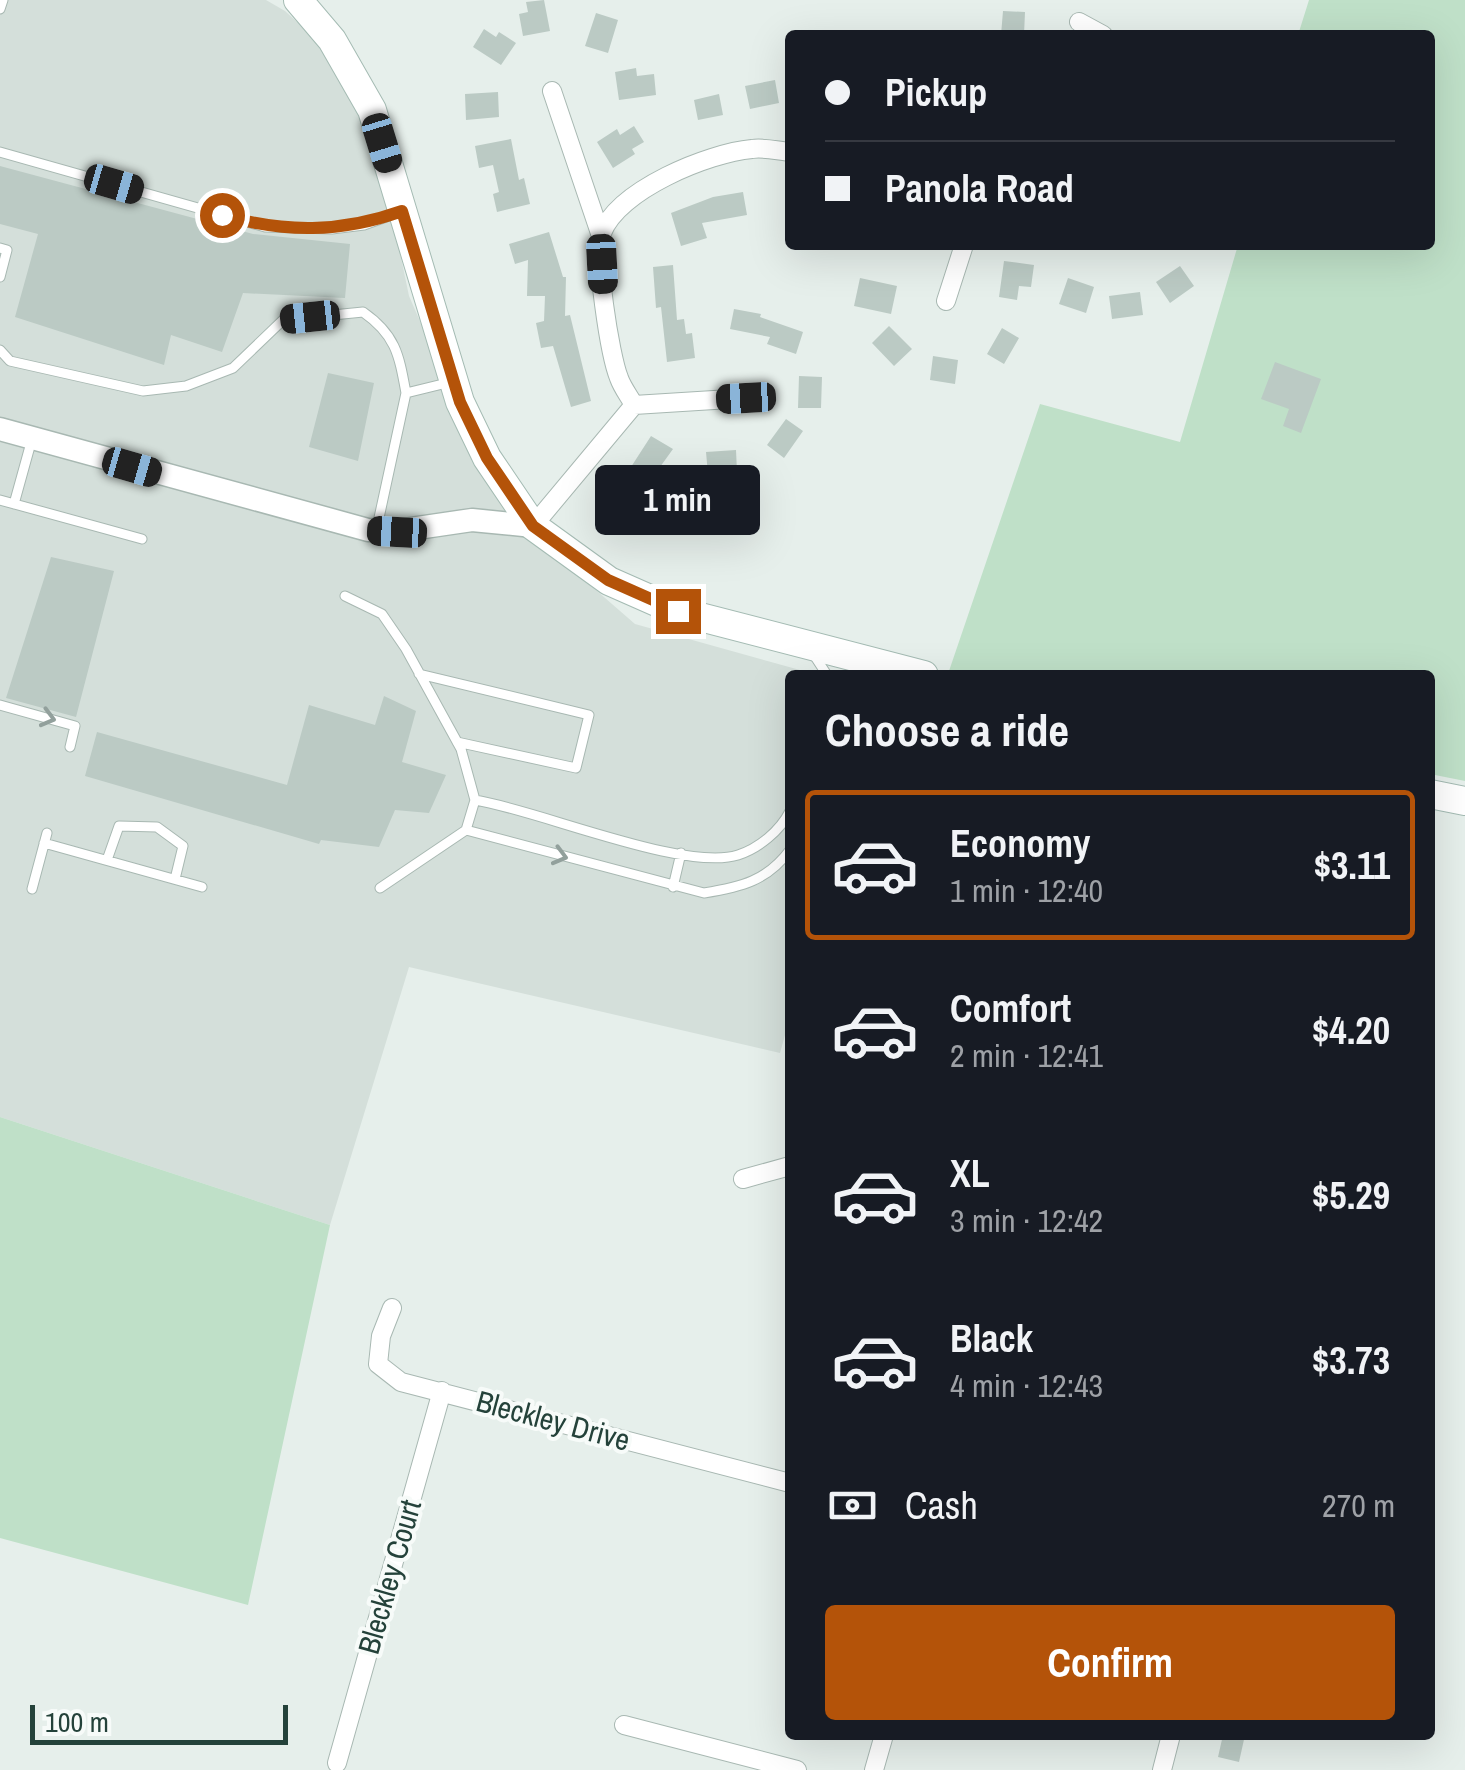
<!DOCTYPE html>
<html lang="en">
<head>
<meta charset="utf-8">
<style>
  :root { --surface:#171b24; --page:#242831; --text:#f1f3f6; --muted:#9ea1a6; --line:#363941; --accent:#b45309 }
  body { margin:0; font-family:"Archivo Narrow",sans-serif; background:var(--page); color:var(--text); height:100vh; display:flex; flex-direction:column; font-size:38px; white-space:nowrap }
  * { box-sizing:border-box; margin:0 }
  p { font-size:32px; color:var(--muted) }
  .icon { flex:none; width:55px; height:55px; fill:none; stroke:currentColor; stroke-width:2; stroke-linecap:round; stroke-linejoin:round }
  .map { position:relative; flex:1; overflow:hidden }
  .side { position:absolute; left:785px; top:670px; width:650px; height:1070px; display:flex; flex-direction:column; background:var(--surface); border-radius:10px; box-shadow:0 10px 40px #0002 }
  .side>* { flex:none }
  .banner { position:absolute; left:785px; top:30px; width:650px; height:220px; border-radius:10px; box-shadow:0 10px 40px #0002; display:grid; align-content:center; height:220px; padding:0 40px; background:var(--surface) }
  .scale { position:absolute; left:30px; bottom:25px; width:258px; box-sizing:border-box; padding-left:10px; border:5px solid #24423a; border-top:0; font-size:28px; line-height:35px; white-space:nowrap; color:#24423a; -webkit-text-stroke:8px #f7fbf9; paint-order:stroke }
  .end { position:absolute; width:45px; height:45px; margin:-22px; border:12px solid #b45309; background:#fff; box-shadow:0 0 0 5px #fff }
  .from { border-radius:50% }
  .bubble { position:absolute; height:70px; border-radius:10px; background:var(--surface); box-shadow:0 10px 40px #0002; font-size:32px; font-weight:800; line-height:70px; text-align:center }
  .car { position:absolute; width:30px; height:60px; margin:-30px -15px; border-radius:12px; box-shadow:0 0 8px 2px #0007; background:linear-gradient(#222 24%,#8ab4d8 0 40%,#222 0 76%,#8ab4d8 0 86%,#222 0) }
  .banner b { display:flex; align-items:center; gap:35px; height:95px; font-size:38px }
  .banner b+b { border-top:2px solid var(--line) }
  .banner i { width:25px; height:25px; background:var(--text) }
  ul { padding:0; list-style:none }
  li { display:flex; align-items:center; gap:30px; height:150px; margin:0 20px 15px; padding:0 20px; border:5px solid transparent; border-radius:10px }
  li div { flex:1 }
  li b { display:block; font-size:38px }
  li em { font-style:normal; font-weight:800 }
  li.active { border-color:var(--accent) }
  li>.icon { width:90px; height:90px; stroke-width:1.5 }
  h2 { padding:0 40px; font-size:45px; line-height:120px }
  .pay { display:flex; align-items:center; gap:25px; height:110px; padding:0 40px; font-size:38px }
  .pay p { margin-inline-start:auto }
  .primary-button { display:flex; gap:20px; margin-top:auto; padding:20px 40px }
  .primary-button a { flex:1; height:115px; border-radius:10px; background:var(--accent); color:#fff; font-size:40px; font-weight:800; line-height:115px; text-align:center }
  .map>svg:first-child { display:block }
  .built { fill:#d4dfda }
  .green { fill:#bfe0c8 }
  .building { fill:#bbcac4 }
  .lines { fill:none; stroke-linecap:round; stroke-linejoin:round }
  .service-casing { stroke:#a8b8b2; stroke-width:11 }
  .minor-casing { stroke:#a8b8b2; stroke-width:20 }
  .tertiary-casing { stroke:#a8b8b2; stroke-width:25 }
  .secondary-casing { stroke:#a4bbb3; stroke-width:30 }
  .service { stroke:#fff; stroke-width:9 }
  .minor { stroke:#fff; stroke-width:18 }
  .tertiary { stroke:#fff; stroke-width:22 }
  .secondary { stroke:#fff; stroke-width:28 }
  .oneway { stroke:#92a09c }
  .route { stroke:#b45309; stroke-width:12 }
  .labels { text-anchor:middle; stroke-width:8; stroke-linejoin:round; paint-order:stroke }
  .street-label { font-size:30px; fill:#24423a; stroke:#f7fbf9 }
</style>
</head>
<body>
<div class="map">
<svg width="1465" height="1770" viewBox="0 0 1465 1770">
  <rect width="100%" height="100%" fill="#e6efeb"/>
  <path class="built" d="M0,0H266L285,11L365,84L409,296L433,351L536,538L635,624L818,675H790V1017L780,1053L409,967L330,1225L0,1117Z"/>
  <path class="green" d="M1309,0H1465V781L1430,774V675H961L949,671L1040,404L1180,442L1238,245H1430V35H1298Z
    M0,1117L330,1225L248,1605L0,1538Z"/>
  <path class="building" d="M544,0L550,31L523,36L519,14L528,12L526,2Z
    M1003,11L1025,12L1024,35H1001Z
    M596,13L618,20L608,53L585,46Z
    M484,29L496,37L499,32L516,43L501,65L473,47Z
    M636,68L637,76L654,74L656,95L619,100L615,72Z
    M775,80L779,103L750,109L745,86Z
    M498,92L499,117L466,120L465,94Z
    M719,94L723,115L698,120L694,100Z
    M634,126L644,142L632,149L635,154L613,168L597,142L617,129L620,135Z
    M511,139L519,180L524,178L530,204L497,212L493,194L499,192L493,165L479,168L475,146Z
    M0,166L253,234L350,244L345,298L243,293L222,352L171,335L164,365L15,317L38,234L0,224Z
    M743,192L747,215L702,223L707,238L681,246L671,213L713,197Z
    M549,232L563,277H566L565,316L570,315L591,401L571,407L553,346L541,348L536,323L544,321L545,296H527L528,260L515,264L509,244Z
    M1004,261L1034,265L1031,287L1019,286L1017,300L999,297Z
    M673,265L677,320L684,319L686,334L692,333L695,358L667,362L661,307L656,308L653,267Z
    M1180,266L1194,286L1170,303L1156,282Z
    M860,278L897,286L891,314L854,306Z
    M1068,278L1094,287L1086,313L1059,304Z
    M1140,292L1143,315L1112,319L1109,296Z
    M734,309L761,314L760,317L803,332L796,354L767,344L770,337L730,329Z
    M889,326L912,349L894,366L872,343Z
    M1002,328L1019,338L1004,364L987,354Z
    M933,356L958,360L955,384L930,380Z
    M1275,362L1321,379L1301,433L1283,426L1289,409L1261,399Z
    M328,373L374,383L358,461L309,447Z
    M799,376L822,377L821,408H798Z
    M786,419L803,431L784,458L767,445Z
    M651,436L673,449L629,510L611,498Z
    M736,450L737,472L708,474L706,452Z
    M51,557L114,571L76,717L6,698Z
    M384,696L416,711L402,762L446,775L429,813L395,810L379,847L321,840L319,844L85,776L97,732L287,785L309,705L375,725Z
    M1223,1735H1245L1239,1762L1218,1757Z"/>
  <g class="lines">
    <defs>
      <path id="service" d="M0,9L3,0
        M0,152L265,227L332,229L364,225L400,212
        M0,248L7,250L0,277
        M0,350L10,361L143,391L186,386L233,368L283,320L363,312C396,335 399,355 406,393L451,382
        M0,500L142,539
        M14,504L32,439
        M377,527L406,393
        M345,596L382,614L406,649L461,749L475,800L466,830L380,888
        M814,655L827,675
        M419,674L589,715L576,768L457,742
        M0,705L75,726L70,747
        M475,800C538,810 684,872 738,855C759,848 780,831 790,811
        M466,830L704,893C741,887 767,881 790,850
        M44,843L202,887
        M107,860L119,826L157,827L183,846L175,879
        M673,887L681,853
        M32,889L47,833"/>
      <path id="minor" d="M1079,22L1103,35
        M552,91L601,236
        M946,301L964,245
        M634,405C629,396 622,387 619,378C610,356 594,254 602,233C618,190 708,153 752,149C764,147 778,151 790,152
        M634,405L746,398
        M533,526L634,405
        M743,1179L790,1166
        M392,1308L381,1336L378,1364L401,1382L790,1483
        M624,1725L797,1770
        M337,1763L442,1391
        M874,1770L884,1735
        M1162,1770L1171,1735"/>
      <path id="tertiary" d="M0,429L368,530L397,531L472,520L533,526"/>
      <path id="secondary" d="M298,0L332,40L372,110L460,402L487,458L533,526L609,581L677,611L924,675
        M1430,794L1465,801"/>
    </defs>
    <use href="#service" class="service-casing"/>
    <use href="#minor" class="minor-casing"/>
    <use href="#tertiary" class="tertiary-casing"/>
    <use href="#secondary" class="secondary-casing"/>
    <use href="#service" class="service"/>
    <use href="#minor" class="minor"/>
    <use href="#tertiary" class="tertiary"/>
    <use href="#secondary" class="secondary"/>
  </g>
  <defs><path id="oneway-chevron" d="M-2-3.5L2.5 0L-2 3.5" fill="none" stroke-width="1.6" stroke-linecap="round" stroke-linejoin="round" transform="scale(2.5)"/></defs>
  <g class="oneway">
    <use href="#oneway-chevron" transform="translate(48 718) rotate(15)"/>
    <use href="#oneway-chevron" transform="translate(560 856) rotate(15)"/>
  </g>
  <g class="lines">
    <path class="route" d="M222,215C284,233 341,233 402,211L460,402L487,458L533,526L608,580L678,611"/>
  </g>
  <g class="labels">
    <g class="street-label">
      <text transform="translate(553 1421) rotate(15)" y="10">Bleckley Drive</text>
      <text transform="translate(390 1577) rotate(-74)" y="10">Bleckley Court</text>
    </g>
  </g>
</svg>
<div class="scale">100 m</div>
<i class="end from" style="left:222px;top:215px"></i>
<i class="end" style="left:678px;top:611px"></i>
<div class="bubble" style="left:595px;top:465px;width:165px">1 min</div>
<i class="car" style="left:382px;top:143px;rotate:163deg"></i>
<i class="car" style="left:114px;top:184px;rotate:106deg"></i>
<i class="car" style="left:602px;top:264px;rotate:177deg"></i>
<i class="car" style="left:310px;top:317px;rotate:264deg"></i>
<i class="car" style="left:746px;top:398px;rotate:267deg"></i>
<i class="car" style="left:132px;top:467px;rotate:106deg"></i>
<i class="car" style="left:397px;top:532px;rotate:273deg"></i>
<div class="banner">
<b><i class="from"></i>Pickup</b>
<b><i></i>Panola Road</b>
</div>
<section class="side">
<h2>Choose a ride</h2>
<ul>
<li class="active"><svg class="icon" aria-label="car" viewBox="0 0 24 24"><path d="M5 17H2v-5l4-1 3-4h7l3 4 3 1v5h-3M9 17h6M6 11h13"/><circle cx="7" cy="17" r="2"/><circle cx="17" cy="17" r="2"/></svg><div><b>Economy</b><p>1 min · 12:40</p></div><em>$3.11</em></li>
<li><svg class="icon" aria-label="car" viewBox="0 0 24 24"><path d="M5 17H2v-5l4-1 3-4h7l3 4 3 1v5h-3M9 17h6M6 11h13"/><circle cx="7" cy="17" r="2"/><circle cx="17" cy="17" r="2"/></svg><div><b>Comfort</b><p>2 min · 12:41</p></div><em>$4.20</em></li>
<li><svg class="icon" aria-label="car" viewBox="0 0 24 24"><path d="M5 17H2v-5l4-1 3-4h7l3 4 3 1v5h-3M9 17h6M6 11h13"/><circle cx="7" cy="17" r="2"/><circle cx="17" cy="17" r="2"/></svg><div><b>XL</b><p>3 min · 12:42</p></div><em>$5.29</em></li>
<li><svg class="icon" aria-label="car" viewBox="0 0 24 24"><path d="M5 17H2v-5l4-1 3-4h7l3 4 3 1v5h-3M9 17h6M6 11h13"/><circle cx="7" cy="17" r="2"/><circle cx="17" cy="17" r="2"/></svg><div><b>Black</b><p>4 min · 12:43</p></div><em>$3.73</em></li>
</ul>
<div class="pay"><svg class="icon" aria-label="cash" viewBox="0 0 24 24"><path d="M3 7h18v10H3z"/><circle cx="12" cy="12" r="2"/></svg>Cash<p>270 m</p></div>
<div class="primary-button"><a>Confirm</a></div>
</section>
</div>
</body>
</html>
